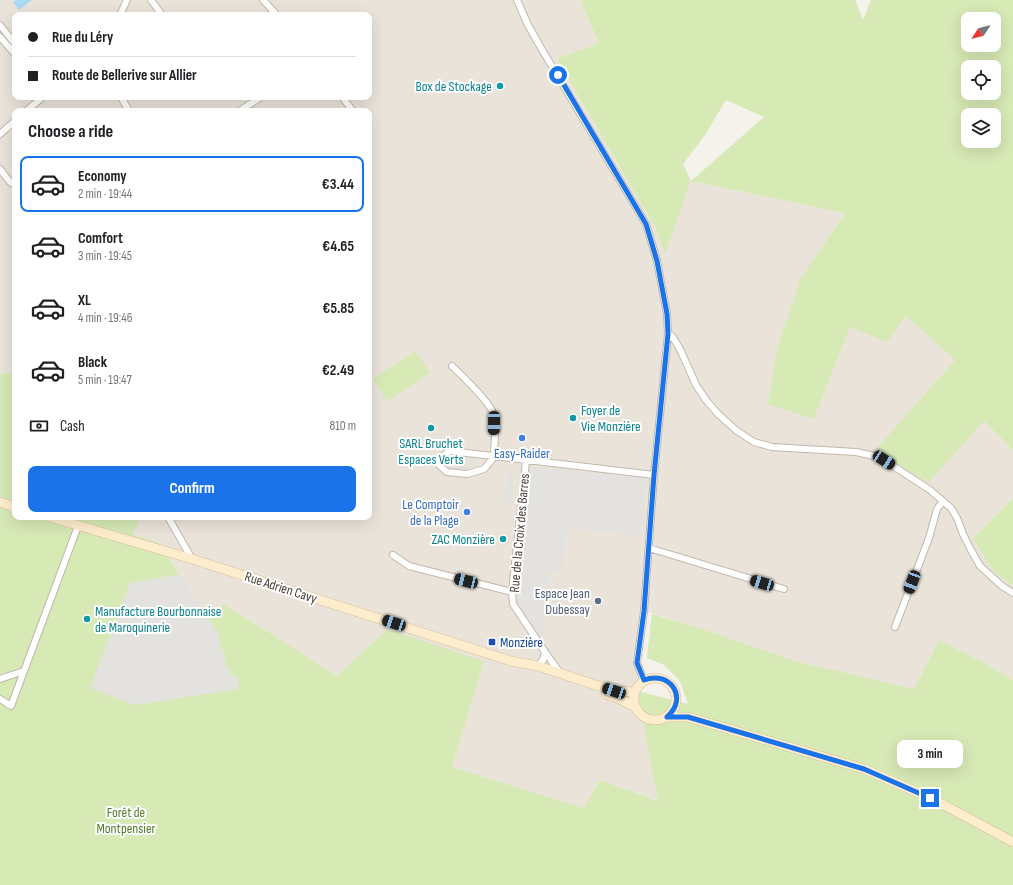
<!DOCTYPE html>
<html lang="en">
<head>
<meta charset="utf-8">
<style>
  :root { --surface:#fff; --page:#f2f2f2; --text:#202124; --muted:#757577; --line:#e0e0e0; --accent:#1a73e8 }
  body { margin:0; font-family:"Sofia Sans Condensed",sans-serif; background:var(--page); color:var(--text); height:100vh; display:flex; flex-direction:column; font-size:15px; white-space:nowrap }
  * { box-sizing:border-box; margin:0 }
  p { font-size:13px; color:var(--muted) }
  .icon { flex:none; width:22px; height:22px; fill:none; stroke:currentColor; stroke-width:2; stroke-linecap:round; stroke-linejoin:round }
  .map { position:relative; flex:1; overflow:hidden }
  .panel { position:absolute; left:12px; top:108px; width:360px; height:412px; display:flex; flex-direction:column; background:var(--surface); border-radius:8px; box-shadow:0 4px 16px #0002 }
  .panel>* { flex:none }
  .banner { position:absolute; left:12px; top:12px; width:360px; height:88px; border-radius:8px; box-shadow:0 4px 16px #0002; display:grid; align-content:center; height:88px; padding:0 16px; background:var(--surface) }
  .needle { width:26px; rotate:234deg }
  .controls { position:absolute; left:961px; top:12px; display:grid; gap:8px }
  .controls a { display:grid; place-items:center; width:40px; height:40px; border-radius:8px; background:var(--surface); box-shadow:0 4px 16px #0002; font-size:20px }
  .end { position:absolute; width:18px; height:18px; margin:-9px; border:5px solid #1a73e8; background:#fff; box-shadow:0 0 0 2px #fff }
  .from { border-radius:50% }
  .bubble { position:absolute; height:28px; border-radius:8px; background:var(--surface); box-shadow:0 4px 16px #0002; font-size:13px; font-weight:700; line-height:28px; text-align:center }
  .car { position:absolute; width:12px; height:24px; margin:-12px -6px; border-radius:5px; box-shadow:0 0 3px 1px #0007; background:linear-gradient(#222 24%,#8ab4d8 0 40%,#222 0 76%,#8ab4d8 0 86%,#222 0) }
  .banner b { display:flex; align-items:center; gap:14px; height:38px; font-size:15px }
  .banner b+b { border-top:1px solid var(--line) }
  .banner i { width:10px; height:10px; background:var(--text) }
  ul { padding:0; list-style:none }
  li { display:flex; align-items:center; gap:12px; height:56px; margin:0 8px 6px; padding:0 8px; border:2px solid transparent; border-radius:8px }
  li div { flex:1 }
  li b { display:block; font-size:15px }
  li em { font-style:normal; font-weight:700 }
  li.active { border-color:var(--accent) }
  li>.icon { width:36px; height:36px; stroke-width:1.5 }
  h2 { padding:0 16px; font-size:18px; line-height:48px }
  .pay { display:flex; align-items:center; gap:10px; height:44px; padding:0 16px; font-size:15px }
  .pay p { margin-inline-start:auto }
  .action { display:flex; gap:8px; margin-top:auto; padding:8px 16px }
  .action a { flex:1; height:46px; border-radius:8px; background:var(--accent); color:#fff; font-size:16px; font-weight:700; line-height:46px; text-align:center }
  .map>svg:first-child { display:block }
  .residential { fill:#e9e3d9; fill-rule:evenodd }
  .green { fill:#d7e9b5; fill-rule:evenodd }
  .parking { fill:#e4e2df }
  .water { fill:#a9daf1 }
  .lines { fill:none; stroke-linecap:round; stroke-linejoin:round }
  .minor-casing { stroke:#c1b8ae; stroke-width:8 }
  .secondary-casing { stroke:#d5c09b; stroke-width:10 }
  .minor { stroke:#fff; stroke-width:6 }
  .secondary { stroke:#feedcd; stroke-width:9 }
  .route { stroke:#1a73e8; stroke-width:5 }
  .culture-dot { fill:#0f9aa8; stroke:#fff; stroke-width:1.5 }
  .shop-dot { fill:#3f7fe0; stroke:#fff; stroke-width:1.5 }
  .service-dot { fill:#5c6f8a; stroke:#fff; stroke-width:1.5 }
  .transit-dot { fill:#1a4fb4; stroke:#fff; stroke-width:1.5 }
  .labels { text-anchor:middle; stroke-width:4; stroke-linejoin:round; paint-order:stroke }
  .culture-label { font-size:14px; fill:#0d838f; stroke:#fff; text-anchor:end }
  .shop-label { font-size:14px; fill:#366cbe; stroke:#fff }
  .street-label { font-size:14px; fill:#4a4239; stroke:#fff }
  .service-label { font-size:14px; fill:#4e5e75; stroke:#fff; text-anchor:end }
  .transit-label { font-size:14px; fill:#164399; stroke:#fff; text-anchor:start }
  .park-label { font-size:14px; fill:#527d2b; stroke:#fff }
</style>
</head>
<body>
<div class="map">
<svg width="1013" height="885" viewBox="0 0 1013 885">
  <rect width="100%" height="100%" fill="#f5f1eb"/>
  <path class="residential" d="M0,0H580L599,43L557,59L656,229L665,253L691,181L845,213L801,278L814,419L850,327L906,316L955,360L876,449L984,421L1013,450V498L973,538L987,562L997,574L1013,585V680L981,661L939,640L914,689L795,661L706,630L644,611L637,691L659,801L600,780L584,808L452,767L482,668L387,629L337,676L224,604L207,616L170,559L132,535L140,517H369V111H15V372L0,374ZM15,15H369V97H15Z"/>
  <path class="green" d="M580,0H855L863,20L871,0H1013V450L984,421L928,483L876,449L955,360L906,316L887,342L850,327L814,419L768,404L777,348L801,278L845,213L691,181L665,254L656,229L557,59L599,43ZM968,19H994V45H968ZM968,67H994V93H968ZM726,100L764,117L691,181L683,164L705,135ZM968,115H994V141H968Z
    M415,351L430,372L388,401L373,379Z
    M15,372V517H140L133,535L159,543L207,616L224,604L337,676L387,629L483,661L482,668L452,767L584,808L600,780L658,801L637,691L688,704L680,681L664,665L647,658L652,614L706,630L795,661L914,689L939,640L981,661L1013,680V885H0V374Z
    M1013,498V585L997,574L987,562L973,538Z"/>
  <path class="parking" d="M450,456L472,459L471,466H468L467,471L449,470L445,468V459Z
    M529,466L647,479L641,536L567,528L562,573L550,572L544,636L539,635L515,598Z
    M508,472L514,473L511,503H504Z
    M180,574L219,635L221,650H224L226,668H229L231,676L237,675L239,689L135,705L90,688L130,583Z"/>
  <path class="water" d="M16,0H32L19,10L13,2Z"/>
  <g class="lines">
    <defs>
      <path id="minor" d="M151,0L162,15
        M263,0L277,15
        M517,0L528,25L541,48L646,224L657,261L667,314L668,334L654,475L644,611L637,663L644,681
        M120,15L127,0
        M0,25L15,44
        M0,37L15,54
        M121,97L129,111
        M342,97L353,111
        M26,111L43,97
        M239,111L261,97
        M0,134L15,121
        M0,169L10,182L15,185
        M668,334L672,336L680,349L696,385L706,400L718,414L737,431L754,442L772,447L856,452L874,456L884,460L930,490L951,508L957,518L963,534L971,550L980,566L1002,586L1013,593
        M452,366C462,376 489,401 493,413C497,426 494,444 494,457
        M494,457L484,469L467,474L447,472L439,465L441,457L450,451L654,475
        M526,461L512,592L513,604L545,652L560,673
        M168,517L192,559
        M649,548L784,589
        M393,555L409,566L512,592
        M895,627L929,538L937,509L943,501
        M538,666L543,660L545,652
        M0,679L24,671
        M0,699L11,706L78,526"/>
      <path id="secondary" d="M0,502L15,507
        M50,517L192,559L511,661L538,666L614,691L635,692
        M634 699a21 21 0 1 1 42 0a21 21 0 1 1-42 0Z
        M606,694L620,699L635,707
        M667,717H688L864,769L931,798L1013,842"/>
    </defs>
    <use href="#minor" class="minor-casing"/>
    <use href="#secondary" class="secondary-casing"/>
    <use href="#minor" class="minor"/>
    <use href="#secondary" class="secondary"/>
  </g>
  <g class="lines">
    <path class="route" d="M558,75L646,224L657,261L667,314L668,334L654,475L644,611L637,663L644,680C670,670 689,698 667,717H688L864,769L930,798"/>
  </g>
  <g class="culture-dot">
    <circle cx="500" cy="86" r="4"/>
    <circle cx="573" cy="418" r="4"/>
    <circle cx="431" cy="428" r="4"/>
    <circle cx="503" cy="539" r="4"/>
    <circle cx="87" cy="619" r="4"/>
  </g>
  <g class="shop-dot">
    <circle cx="522" cy="438" r="4"/>
    <circle cx="467" cy="512" r="4"/>
  </g>
  <circle class="service-dot" cx="598" cy="601" r="4"/>
  <rect class="transit-dot" x="488" y="638" width="8" height="8" rx="2"/>
  <g class="labels">
    <g class="culture-label">
      <text x="492" y="91">Box de Stockage</text>
      <text x="581" y="415" text-anchor="start">Foyer de<tspan x="581" dy="16">Vie Monzière</tspan></text>
      <text x="431" y="448" text-anchor="middle">SARL Bruchet<tspan x="431" dy="16">Espaces Verts</tspan></text>
      <text x="495" y="544">ZAC Monzière</text>
      <text x="95" y="616" text-anchor="start">Manufacture Bourbonnaise<tspan x="95" dy="16">de Maroquinerie</tspan></text>
    </g>
    <g class="shop-label">
      <text x="522" y="458">Easy-Raider</text>
      <text x="459" y="509" text-anchor="end">Le Comptoir<tspan x="459" dy="16">de la Plage</tspan></text>
    </g>
    <g class="street-label">
      <text transform="translate(519 533) rotate(-85)" y="5">Rue de la Croix des Barres</text>
      <text transform="translate(281 587) rotate(18)" y="5">Rue Adrien Cavy</text>
    </g>
    <g class="service-label">
      <text x="590" y="598">Espace Jean<tspan x="590" dy="16">Dubessay</tspan></text>
    </g>
    <g class="transit-label">
      <text x="500" y="647">Monzière</text>
    </g>
    <g class="park-label">
      <text x="126" y="817">Forêt de<tspan x="126" dy="16">Montpensier</tspan></text>
    </g>
  </g>
</svg>
<div class="controls">
<a><svg class="needle" viewBox="-14 -14 28 28"><path d="M0-13l5 13h-10z" fill="#e53935"/><path d="M0 13l5-13h-10z" fill="#757577"/></svg></a>
<a><svg class="icon" aria-label="locate" viewBox="0 0 24 24"><circle cx="12" cy="12" r="6"/><path d="M12 2v4M12 18v4M2 12h4M18 12h4"/></svg></a>
<a><svg class="icon" aria-label="layers" viewBox="0 0 24 24"><path d="M12 4l9 5-9 5-9-5zM3 14l9 5 9-5"/></svg></a>
</div>
<i class="end from" style="left:558px;top:75px"></i>
<i class="end" style="left:930px;top:798px"></i>
<div class="bubble" style="left:897px;top:740px;width:66px">3 min</div>
<i class="car" style="left:494px;top:423px;rotate:181deg"></i>
<i class="car" style="left:884px;top:460px;rotate:123deg"></i>
<i class="car" style="left:466px;top:581px;rotate:284deg"></i>
<i class="car" style="left:912px;top:582px;rotate:201deg"></i>
<i class="car" style="left:762px;top:583px;rotate:287deg"></i>
<i class="car" style="left:394px;top:623px;rotate:288deg"></i>
<i class="car" style="left:614px;top:691px;rotate:288deg"></i>
<div class="banner">
<b><i class="from"></i>Rue du Léry</b>
<b><i></i>Route de Bellerive sur Allier</b>
</div>
<section class="panel">
<h2>Choose a ride</h2>
<ul>
<li class="active"><svg class="icon" aria-label="car" viewBox="0 0 24 24"><path d="M5 17H2v-5l4-1 3-4h7l3 4 3 1v5h-3M9 17h6M6 11h13"/><circle cx="7" cy="17" r="2"/><circle cx="17" cy="17" r="2"/></svg><div><b>Economy</b><p>2 min · 19:44</p></div><em>€3.44</em></li>
<li><svg class="icon" aria-label="car" viewBox="0 0 24 24"><path d="M5 17H2v-5l4-1 3-4h7l3 4 3 1v5h-3M9 17h6M6 11h13"/><circle cx="7" cy="17" r="2"/><circle cx="17" cy="17" r="2"/></svg><div><b>Comfort</b><p>3 min · 19:45</p></div><em>€4.65</em></li>
<li><svg class="icon" aria-label="car" viewBox="0 0 24 24"><path d="M5 17H2v-5l4-1 3-4h7l3 4 3 1v5h-3M9 17h6M6 11h13"/><circle cx="7" cy="17" r="2"/><circle cx="17" cy="17" r="2"/></svg><div><b>XL</b><p>4 min · 19:46</p></div><em>€5.85</em></li>
<li><svg class="icon" aria-label="car" viewBox="0 0 24 24"><path d="M5 17H2v-5l4-1 3-4h7l3 4 3 1v5h-3M9 17h6M6 11h13"/><circle cx="7" cy="17" r="2"/><circle cx="17" cy="17" r="2"/></svg><div><b>Black</b><p>5 min · 19:47</p></div><em>€2.49</em></li>
</ul>
<div class="pay"><svg class="icon" aria-label="cash" viewBox="0 0 24 24"><path d="M3 7h18v10H3z"/><circle cx="12" cy="12" r="2"/></svg>Cash<p>810 m</p></div>
<div class="action"><a>Confirm</a></div>
</section>
</div>
</body>
</html>
